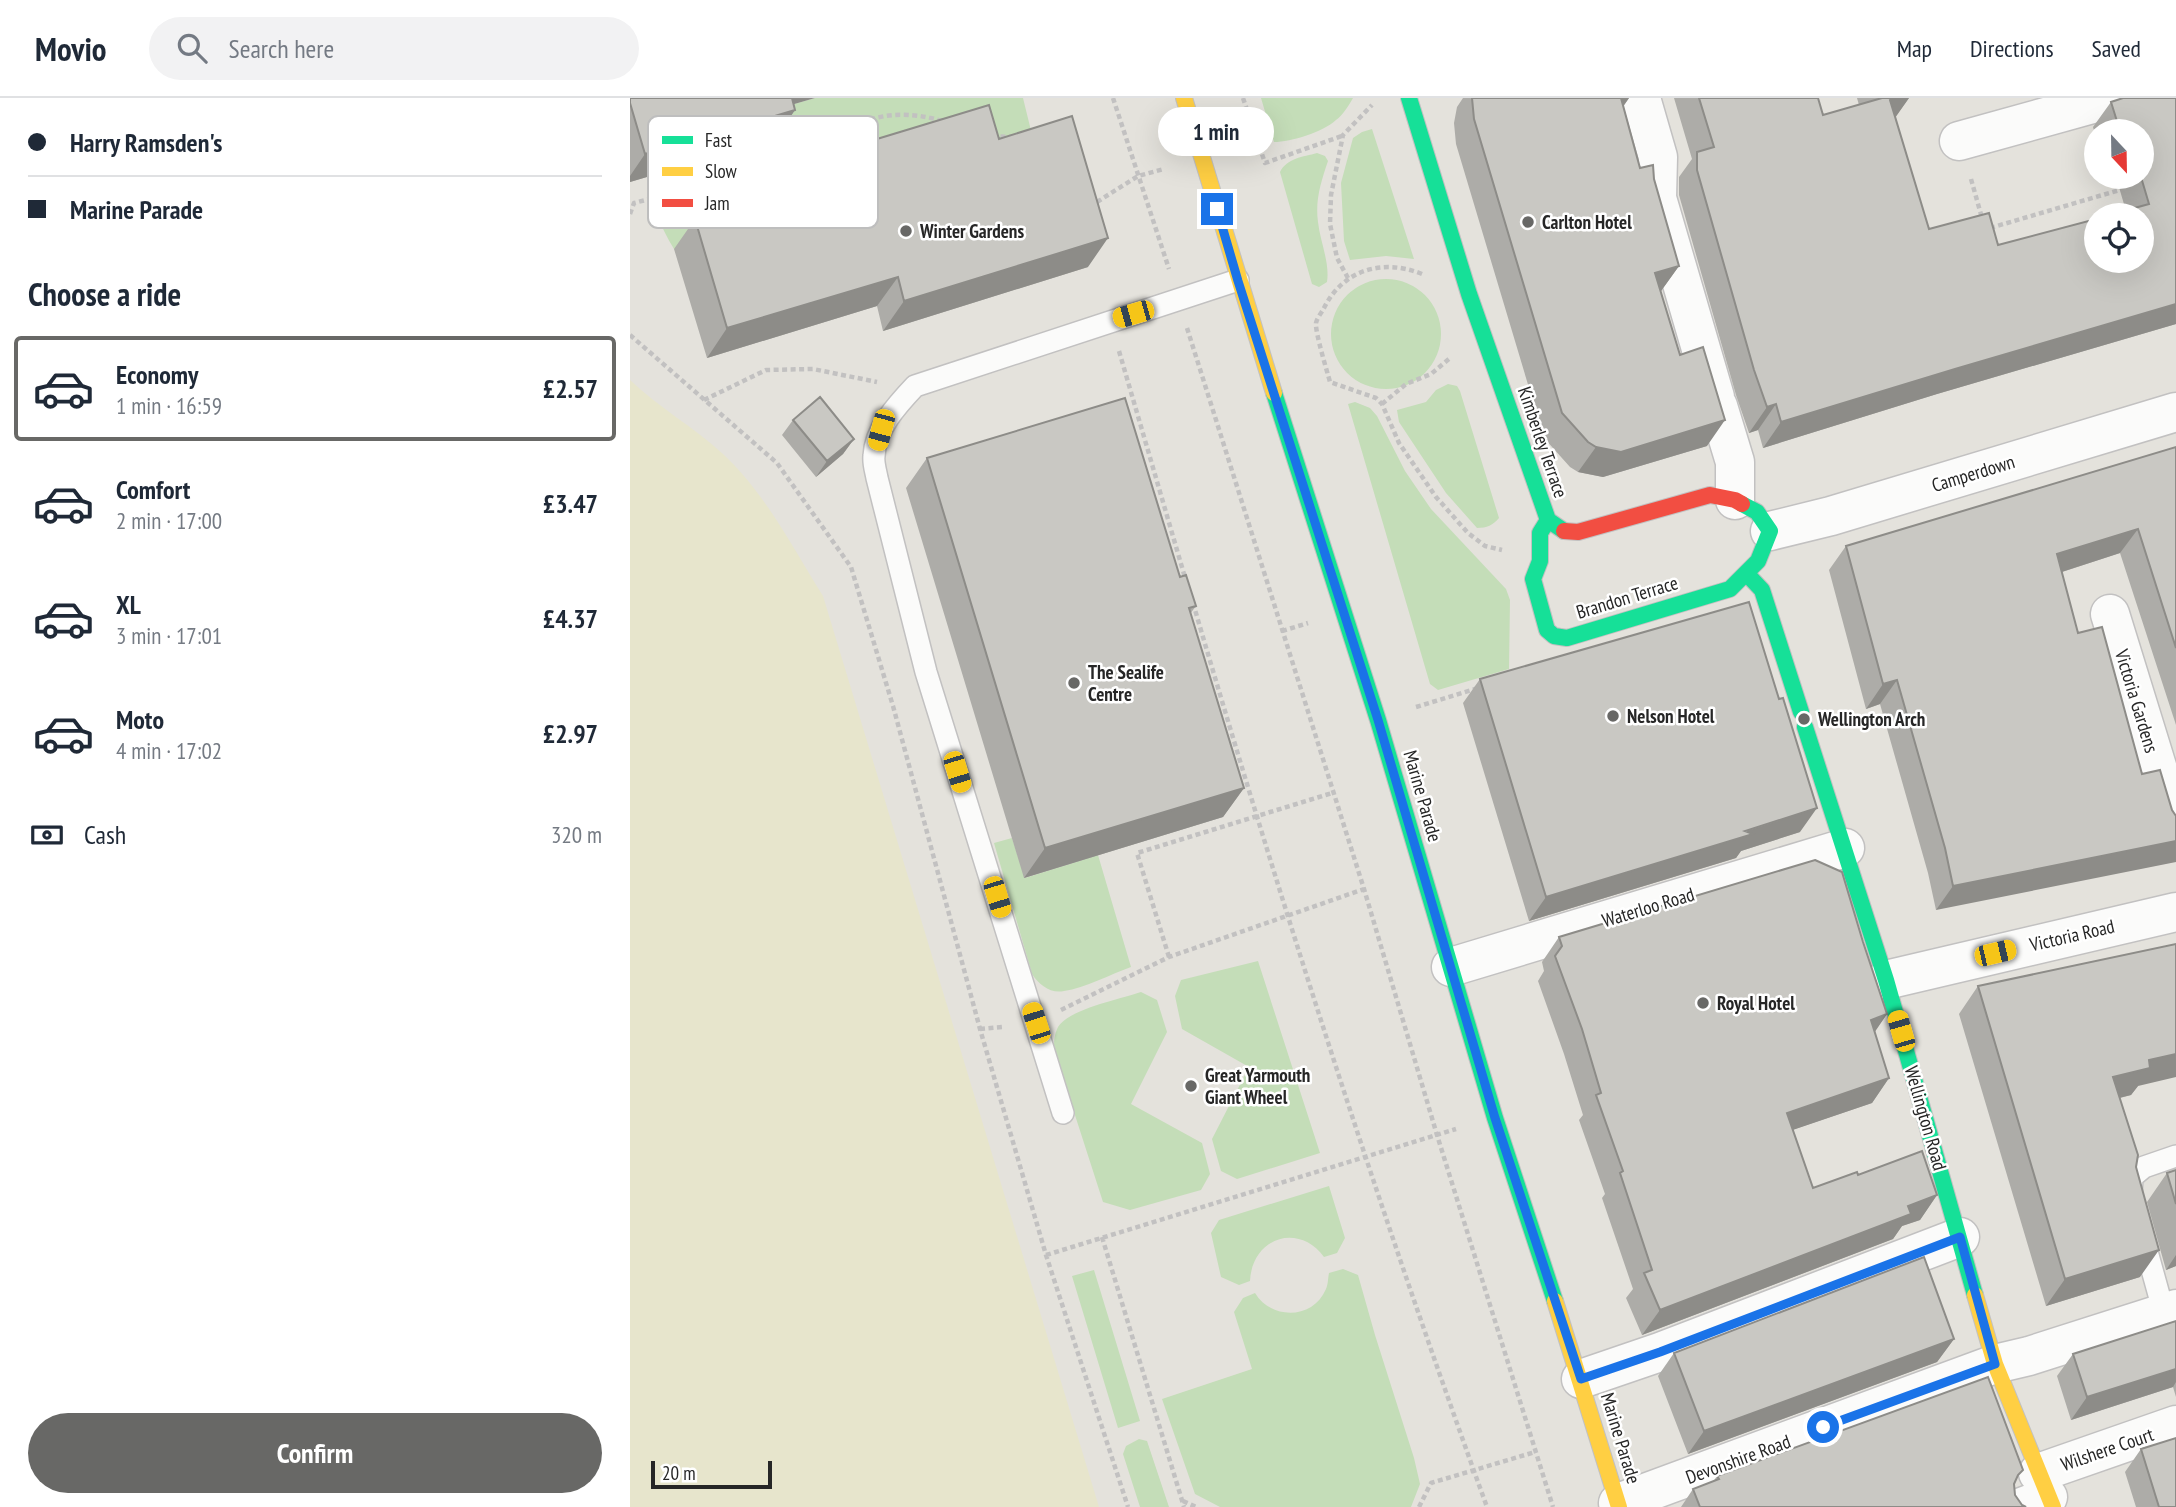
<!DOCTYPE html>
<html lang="en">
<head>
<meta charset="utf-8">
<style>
  :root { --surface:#fff; --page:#f2f2f3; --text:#1f2937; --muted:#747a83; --line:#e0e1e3; --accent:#686866 }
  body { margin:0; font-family:"PT Sans Narrow",sans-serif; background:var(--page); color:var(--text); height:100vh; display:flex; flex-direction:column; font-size:26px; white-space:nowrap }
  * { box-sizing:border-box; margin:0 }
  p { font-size:23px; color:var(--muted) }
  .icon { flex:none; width:38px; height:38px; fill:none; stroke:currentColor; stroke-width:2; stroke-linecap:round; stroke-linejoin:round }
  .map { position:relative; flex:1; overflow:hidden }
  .drawer { display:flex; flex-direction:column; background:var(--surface); width:630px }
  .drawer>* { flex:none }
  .guide { display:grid; align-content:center; height:154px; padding:0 28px; background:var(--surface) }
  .needle { width:46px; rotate:158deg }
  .tools { position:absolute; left:1454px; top:21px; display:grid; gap:14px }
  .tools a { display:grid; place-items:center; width:70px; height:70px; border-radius:50%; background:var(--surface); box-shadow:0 7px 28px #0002; font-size:35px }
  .scale { position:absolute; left:21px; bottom:18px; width:121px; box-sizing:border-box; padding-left:7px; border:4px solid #262626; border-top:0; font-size:19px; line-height:24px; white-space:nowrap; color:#262626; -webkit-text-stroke:5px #fff; paint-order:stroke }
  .end { position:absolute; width:32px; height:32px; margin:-16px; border:9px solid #1a73e8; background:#fff; box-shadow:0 0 0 4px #fff }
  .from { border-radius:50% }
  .bubble { position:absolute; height:49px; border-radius:24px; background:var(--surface); box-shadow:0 7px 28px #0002; font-size:23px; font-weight:600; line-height:49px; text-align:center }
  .car { position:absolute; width:21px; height:42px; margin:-21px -10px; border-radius:9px; box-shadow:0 0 5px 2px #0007; background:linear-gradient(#f5c518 24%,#345 0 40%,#f5c518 0 76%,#345 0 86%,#f5c518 0) }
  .guide b { display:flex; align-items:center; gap:24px; height:66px; font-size:26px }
  .guide b+b { border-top:2px solid var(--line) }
  .guide i { width:18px; height:18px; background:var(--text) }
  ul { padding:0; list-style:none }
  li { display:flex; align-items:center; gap:21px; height:105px; margin:0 14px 10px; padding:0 14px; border:4px solid transparent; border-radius:7px }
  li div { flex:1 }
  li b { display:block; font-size:26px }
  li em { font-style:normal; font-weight:600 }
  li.active { border-color:var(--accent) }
  li>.icon { width:63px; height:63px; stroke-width:1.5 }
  h2 { padding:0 28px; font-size:32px; line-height:84px }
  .pay { display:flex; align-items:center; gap:18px; height:77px; padding:0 28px; font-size:26px }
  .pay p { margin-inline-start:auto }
  .action { display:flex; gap:14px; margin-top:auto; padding:14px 28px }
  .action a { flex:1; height:80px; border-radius:42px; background:var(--accent); color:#fff; font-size:28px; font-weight:600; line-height:80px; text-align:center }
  header { display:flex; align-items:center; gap:42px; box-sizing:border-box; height:98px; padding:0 35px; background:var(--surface); border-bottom:2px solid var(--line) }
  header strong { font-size:33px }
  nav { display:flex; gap:38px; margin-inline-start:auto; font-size:24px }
  .search { width:490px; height:63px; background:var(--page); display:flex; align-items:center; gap:18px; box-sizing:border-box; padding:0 24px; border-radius:38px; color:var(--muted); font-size:26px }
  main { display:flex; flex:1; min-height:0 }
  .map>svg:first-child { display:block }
  .green { fill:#c4ddb8 }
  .sand { fill:#e7e5cc }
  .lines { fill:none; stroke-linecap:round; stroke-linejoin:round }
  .lane-casing { stroke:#c2c1c1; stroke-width:24 }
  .street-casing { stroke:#c2c1c1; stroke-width:41 }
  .fast-casing { stroke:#c2c1c1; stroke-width:18 }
  .slow-casing { stroke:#c2c1c1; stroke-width:18 }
  .jam-casing { stroke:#c2c1c1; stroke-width:18 }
  .path { stroke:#c2c1c1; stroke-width:4.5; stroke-dasharray:5 3.5; stroke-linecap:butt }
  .lane { stroke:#fbfbfa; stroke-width:21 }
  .street { stroke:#fbfbfa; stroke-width:38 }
  .fast { stroke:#16e098; stroke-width:16 }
  .slow { stroke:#ffcf43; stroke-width:16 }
  .jam { stroke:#f24e42; stroke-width:16 }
  .wall { fill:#adaca8 }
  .shaded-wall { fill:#8d8c88 }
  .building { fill:#c9c8c3; stroke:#8d8c88; stroke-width:2 }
  .route { stroke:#1a73e8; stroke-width:9 }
  .poi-dot { fill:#686866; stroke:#fff; stroke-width:2.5 }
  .labels { text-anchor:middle; stroke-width:5; stroke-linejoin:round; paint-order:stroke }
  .poi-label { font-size:19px; font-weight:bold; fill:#262626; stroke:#fff; text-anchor:start }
  .street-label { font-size:19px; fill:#262626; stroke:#fff }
  .key { fill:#fff; stroke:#bebebe; stroke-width:2 }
  .key-label { font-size:19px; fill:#262626 }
</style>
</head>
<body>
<header>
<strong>Movio</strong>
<div class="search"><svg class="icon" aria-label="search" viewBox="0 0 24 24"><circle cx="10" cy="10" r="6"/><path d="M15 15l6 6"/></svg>Search here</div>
<nav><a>Map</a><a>Directions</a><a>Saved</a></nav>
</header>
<main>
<section class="drawer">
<div class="guide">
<b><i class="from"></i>Harry Ramsden's</b>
<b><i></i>Marine Parade</b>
</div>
<h2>Choose a ride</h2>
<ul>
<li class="active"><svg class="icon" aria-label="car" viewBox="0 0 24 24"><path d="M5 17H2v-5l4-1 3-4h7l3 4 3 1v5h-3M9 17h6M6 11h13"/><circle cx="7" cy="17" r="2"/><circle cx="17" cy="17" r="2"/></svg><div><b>Economy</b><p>1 min · 16:59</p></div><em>£2.57</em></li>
<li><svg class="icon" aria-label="car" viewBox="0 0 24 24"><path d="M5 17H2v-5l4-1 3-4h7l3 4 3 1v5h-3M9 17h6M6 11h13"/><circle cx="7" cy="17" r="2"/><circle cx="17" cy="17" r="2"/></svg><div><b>Comfort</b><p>2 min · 17:00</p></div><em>£3.47</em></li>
<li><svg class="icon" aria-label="car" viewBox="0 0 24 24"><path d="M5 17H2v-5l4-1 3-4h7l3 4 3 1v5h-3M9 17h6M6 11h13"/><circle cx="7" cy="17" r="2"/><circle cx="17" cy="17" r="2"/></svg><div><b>XL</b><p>3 min · 17:01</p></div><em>£4.37</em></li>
<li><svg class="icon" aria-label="car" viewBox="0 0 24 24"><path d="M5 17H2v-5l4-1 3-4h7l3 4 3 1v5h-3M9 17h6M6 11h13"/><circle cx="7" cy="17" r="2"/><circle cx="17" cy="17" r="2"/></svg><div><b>Moto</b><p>4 min · 17:02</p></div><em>£2.97</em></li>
</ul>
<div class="pay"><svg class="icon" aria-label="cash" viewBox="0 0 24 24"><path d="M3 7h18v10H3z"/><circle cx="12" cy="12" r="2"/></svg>Cash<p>320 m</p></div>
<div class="action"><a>Confirm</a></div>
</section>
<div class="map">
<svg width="1546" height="1409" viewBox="0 0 1546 1409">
  <rect width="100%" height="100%" fill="#e4e2dc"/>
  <path class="green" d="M185,0H393L406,53L167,114L44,151C30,128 21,106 17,79L144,41L137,14Z
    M631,0H723C719,7 713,17 706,22C693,34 661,44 644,44Z
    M742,31L784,161L756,158L720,162L714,143L711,85L723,40L732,34Z
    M687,55L695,58L698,63C691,84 685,102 688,124C690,143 700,165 697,184L689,189L682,186L650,74C657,60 673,59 687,55Z
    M701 236a55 55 0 1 1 110 0a55 55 0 1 1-110 0Z
    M818,286L827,288L830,293L869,420C863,427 857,430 847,430L816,395L769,324L767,312L796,304L806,292Z
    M725,304L740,310L747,318L775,373L801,411L876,491L880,502L879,571L808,592L800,586L718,306Z
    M382,740L395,780L468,757L501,869C481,876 455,890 434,893C421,896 409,887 402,876L364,745Z
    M628,863L690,1055L607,1081L591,1073L582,1041L619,969L552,931L545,898L551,882Z
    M511,894L527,902L537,934L501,1006L572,1045L580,1076L571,1092L500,1112L473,1104L424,952C424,943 424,937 428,929C439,911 491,901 511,894Z
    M699,1088L715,1140L707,1155L694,1159C668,1124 622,1140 620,1183L609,1187L591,1179L581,1135L589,1122Z
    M713,1171L728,1177L745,1237L784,1360L790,1386L781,1409H590L565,1396L532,1301L622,1271L604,1214L613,1200L625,1195C641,1222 683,1222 696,1191C698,1187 698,1180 699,1175Z
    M464,1172L510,1323L488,1330L442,1178Z
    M509,1341L517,1343L539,1409H510L493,1356L496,1348Z"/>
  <path class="sand" d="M0,282C29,310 64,329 93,356C135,395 163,450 193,498L469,1409H0Z"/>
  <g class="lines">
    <defs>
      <path id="lane" d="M433,1015L296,574L247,380C246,374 243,365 244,358C245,331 267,307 285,288L608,182
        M1501,1098L1502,1079L1514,1069L1546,1058
        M1513,1139L1534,1215"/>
      <path id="street" d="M1011,0L1028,59L1027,100L1085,299
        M1329,43L1484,0
        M1088,308L1105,364V402
        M1140,433L1201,418L1546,314
        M1480,516L1546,730
        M821,869L1215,750
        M1256,882L1546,814
        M951,1281L1030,1254L1330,1139
        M1408,1375L1546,1327
        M988,1405L1365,1266L1399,1258L1546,1211
        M1392,1409L1418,1399"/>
      <path id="fast" d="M779,0L839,196L918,422L934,433
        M644,295L748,622L865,1020L925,1203
        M918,422L910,435V463L903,481L917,532L924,538L937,540L1100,491L1128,463L1140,433L1127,414L1112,406
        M1116,475L1132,492L1171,614
        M1175,629L1256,882L1345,1197"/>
      <path id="slow" d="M554,0L644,295
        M1345,1197L1365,1266L1423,1409
        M925,1203L989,1409"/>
      <path id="jam" d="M934,433L948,434L1080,397L1105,402L1112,406"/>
    </defs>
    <use href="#lane" class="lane-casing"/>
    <use href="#street" class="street-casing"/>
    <use href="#fast" class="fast-casing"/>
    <use href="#slow" class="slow-casing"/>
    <use href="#jam" class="jam-casing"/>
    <path class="path" d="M483,0L539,171
      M613,0L635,65L712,38
      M362,38L382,39
      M1341,81L1352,120
      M467,104L508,78L534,71
      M0,116L4,105C35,97 67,89 98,80C113,76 131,73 145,67C206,41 241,0 315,24
      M1360,130L1493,91
      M792,176C752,160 713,172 694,210C692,214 687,220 686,225C685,234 697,273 700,284L746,300L752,306L769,345L806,399L838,435L855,448L872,452
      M718,180L707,160L700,126L701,97L713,37L742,7
      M557,230L734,791L807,1037L923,1409
      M0,237L147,365L221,469L263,608L350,931L416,1157L498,1409
      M489,253L556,483
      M74,302L136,272L183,271L247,284
      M752,306L776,286L801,276L820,260
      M563,505C652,809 749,1111 857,1409
      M652,533L678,525
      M786,609L848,590
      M539,859L507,755L702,695
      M431,912L539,859L734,791
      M350,931L373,929
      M472,1139L554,1409
      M416,1157L826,1031
      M553,1403L566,1409
      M789,1409L801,1385L905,1354"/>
    <use href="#lane" class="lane"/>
    <use href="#street" class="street"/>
    <use href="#fast" class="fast"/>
    <use href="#slow" class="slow"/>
    <use href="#jam" class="jam"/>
  </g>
  <path class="wall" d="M0,0L163,6L165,12L145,41L0,84Z
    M833,0H999L993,9L1010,70L1024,81L1049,168L1031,193L1077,348L973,379L948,374L940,369L914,340L826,46L824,25L827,9Z
    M1044,0H1188L1193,17L1229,7L1227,0H1279L1265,19L1299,131L1368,147L1496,113L1486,79H1512V33H1466V40L1463,29L1481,4L1546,0V226L1307,296L1133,350L1128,332L1119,335L1106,297L1049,97V79L1062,61Z
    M369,41L458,169L253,233L247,208L77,260L44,151L65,121L161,93L160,90L181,61Z
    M163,322L224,341L213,356L186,379L152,337Z
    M1546,349V627L1490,455L1432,474L1448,535L1512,676L1306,812L1298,775L1250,606L1236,611L1199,472L1216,448Z
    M297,360L550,479L566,508L560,516L614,690L593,719L394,780L276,390Z
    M850,581L1170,734L1111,753L1106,760L899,823L833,605Z
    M929,839L1233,844L1257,916L1244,934L1259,980L1242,1005L1162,1032L1183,1090L1228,1077L1307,1097L1290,1122L1272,1128L1263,1141L1012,1237L996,1200L1003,1191L972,1100L975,1096L949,1022L953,1017L934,956L908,883L914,873L912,864Z
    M1348,888L1508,988L1501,997L1490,1000L1506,1069L1510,1179L1416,1208L1329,916Z
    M1546,1072V1168L1536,1172L1517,1104L1537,1075Z
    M1546,1223V1299L1543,1289L1441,1322L1427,1278L1443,1256Z
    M1324,1241L1307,1264L1058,1356L1028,1278L1044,1255Z
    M1511,1351L1546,1409H1506L1495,1374Z
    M1087,1378L1384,1386L1385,1397L1392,1407L1396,1409H1051L1063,1391L1083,1384Z"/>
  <path class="shaded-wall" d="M147,0H185L137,14Z
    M983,0H999L991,11Z
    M1265,0H1279L1265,20L1260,2Z
    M165,12L145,41L0,84V78L15,56Z
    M478,140L458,169L253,233L274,203Z
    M1049,168L1031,193L1007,200L1025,175Z
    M268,179L247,208L77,260L97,230Z
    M1546,206V226L1307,296L1133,350L1151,324L1325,271Z
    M1146,306L1128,332L1119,335L1137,309Z
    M1095,322L1077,348L973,379L948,374L966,349Z
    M224,341L213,356L186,379L197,363Z
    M1508,431L1490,455L1410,481L1427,456Z
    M1267,582L1250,606L1236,611L1253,586Z
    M614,690L593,719L394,780L415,750Z
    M1187,710L1170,734L1111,753L1106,760L899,823L916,799Z
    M1546,743V764L1306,812L1323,788Z
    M1257,916L1240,941L1241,922Z
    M1546,956V979L1508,988L1501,997L1464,1006L1483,979L1519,962Z
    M1259,980L1242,1005L1139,1040L1157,1015Z
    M1307,1097L1290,1122L1272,1128L1263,1141L1012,1237L1030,1212L1278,1108Z
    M1529,1152L1510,1179L1416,1208L1435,1181Z
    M1546,1157V1168L1536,1172Z
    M1324,1241L1307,1264L1058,1356L1074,1333Z
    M1546,1271V1284L1543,1289L1441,1322L1457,1299Z"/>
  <path class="building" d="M0,0H162L165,12L15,56L0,5Z
    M842,0H991L1010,70L1023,67L1024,81L1049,168L1025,175L1050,257L1073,249L1095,322L991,354L966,349L958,344L932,315L844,21Z
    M1069,0H1188L1193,17L1252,0H1265L1260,2L1299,131L1359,115L1368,147L1466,121V163H1512V117H1479L1519,106L1511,79H1512V33H1490L1481,4L1493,0H1546V206L1325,271L1151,324L1146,306L1137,309L1124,272L1067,72V54L1084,49Z
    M359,7L369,41L442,18L478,140L274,203L268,179L97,230L65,121L188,85L181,61Z
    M190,299L224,341L197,363L163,322Z
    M495,300L550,479L556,477L566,508L559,510L614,690L415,750L297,360Z
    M1546,349V550L1508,431L1427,456L1448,535L1472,529L1512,676L1530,672L1542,712L1546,718V743L1323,788L1315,750L1267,582L1253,586L1216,448Z
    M1119,504L1149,601L1153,600L1187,710L1115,733L1123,736L916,799L850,581Z
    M1185,762L1212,774L1233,844L1257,916L1241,922L1259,980L1157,1015L1183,1090L1227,1074L1228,1077L1292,1053L1307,1097L1278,1108L1281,1116L1030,1212L1014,1175L1022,1172L990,1075L993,1073L966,997L971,995L952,931L925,858L932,848L929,839Z
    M1546,846V956L1519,962L1520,970L1483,979L1508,1057L1506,1069L1529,1152L1435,1181L1348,888Z
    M1546,1072V1106L1537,1075Z
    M1294,1159L1324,1241L1074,1333L1044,1255Z
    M1546,1223V1271L1457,1299L1443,1256Z
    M1358,1279L1393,1372L1388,1377L1384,1386L1385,1397L1392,1407L1396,1409H1070L1063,1391L1089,1381L1087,1378Z
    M1546,1340V1409H1529L1511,1351Z"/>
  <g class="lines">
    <path class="route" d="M587,111L608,183L748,622L865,1020L951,1281L1030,1254L1330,1139L1365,1266L1193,1329"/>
  </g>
  <g class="poi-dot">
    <circle cx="898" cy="124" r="7"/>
    <circle cx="276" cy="133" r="7"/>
    <circle cx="444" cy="585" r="7"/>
    <circle cx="983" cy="618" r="7"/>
    <circle cx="1174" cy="621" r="7"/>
    <circle cx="1073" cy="905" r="7"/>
    <circle cx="561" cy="988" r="7"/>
  </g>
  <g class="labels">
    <g class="poi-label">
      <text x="912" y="131">Carlton Hotel</text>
      <text x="290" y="140">Winter Gardens</text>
      <text x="458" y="581">The Sealife<tspan x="458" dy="22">Centre</tspan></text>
      <text x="997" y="625">Nelson Hotel</text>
      <text x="1188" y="628">Wellington Arch</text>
      <text x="1087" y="912">Royal Hotel</text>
      <text x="575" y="984">Great Yarmouth<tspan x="575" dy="22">Giant Wheel</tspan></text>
    </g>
    <g class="street-label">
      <text transform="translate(913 344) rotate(71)" y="7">Kimberley Terrace</text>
      <text transform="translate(1343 375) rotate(-17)" y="7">Camperdown</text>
      <text transform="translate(997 499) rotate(-17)" y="7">Brandon Terrace</text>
      <text transform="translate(1507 603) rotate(73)" y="7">Victoria Gardens</text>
      <text transform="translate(793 698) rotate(74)" y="7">Marine Parade</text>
      <text transform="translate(1018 809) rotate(-17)" y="7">Waterloo Road</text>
      <text transform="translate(1442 837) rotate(-13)" y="7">Victoria Road</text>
      <text transform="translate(1296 1020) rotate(74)" y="7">Wellington Road</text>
      <text transform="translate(991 1340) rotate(73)" y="7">Marine Parade</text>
      <text transform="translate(1477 1351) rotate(-19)" y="7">Wilshere Court</text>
      <text transform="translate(1108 1361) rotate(-20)" y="7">Devonshire Road</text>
    </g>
  </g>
  <rect x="18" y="18" width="230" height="112" rx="10" class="key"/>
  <rect x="32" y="38" width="31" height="8" fill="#16e098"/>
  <rect x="32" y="69" width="31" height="9" fill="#ffcf43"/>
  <rect x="32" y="101" width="31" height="8" fill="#f24e42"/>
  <g class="key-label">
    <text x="75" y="49">Fast</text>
    <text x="75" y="80">Slow</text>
    <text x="75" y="112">Jam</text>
  </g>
</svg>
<div class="tools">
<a><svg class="needle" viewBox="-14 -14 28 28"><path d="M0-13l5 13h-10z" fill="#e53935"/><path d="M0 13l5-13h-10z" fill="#747a83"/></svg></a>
<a><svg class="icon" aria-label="locate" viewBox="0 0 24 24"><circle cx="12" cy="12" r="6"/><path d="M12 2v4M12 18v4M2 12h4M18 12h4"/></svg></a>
</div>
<div class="scale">20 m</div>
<i class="end from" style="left:1193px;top:1329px"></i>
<i class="end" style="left:587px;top:111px"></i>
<div class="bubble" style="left:528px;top:9px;width:116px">1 min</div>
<i class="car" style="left:503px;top:216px;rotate:254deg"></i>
<i class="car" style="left:251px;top:332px;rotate:195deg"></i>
<i class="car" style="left:327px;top:674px;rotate:163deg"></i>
<i class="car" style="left:367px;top:799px;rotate:163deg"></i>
<i class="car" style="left:1365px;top:855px;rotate:77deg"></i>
<i class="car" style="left:406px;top:925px;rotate:342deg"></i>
<i class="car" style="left:1271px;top:933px;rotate:344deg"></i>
</div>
</main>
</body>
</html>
